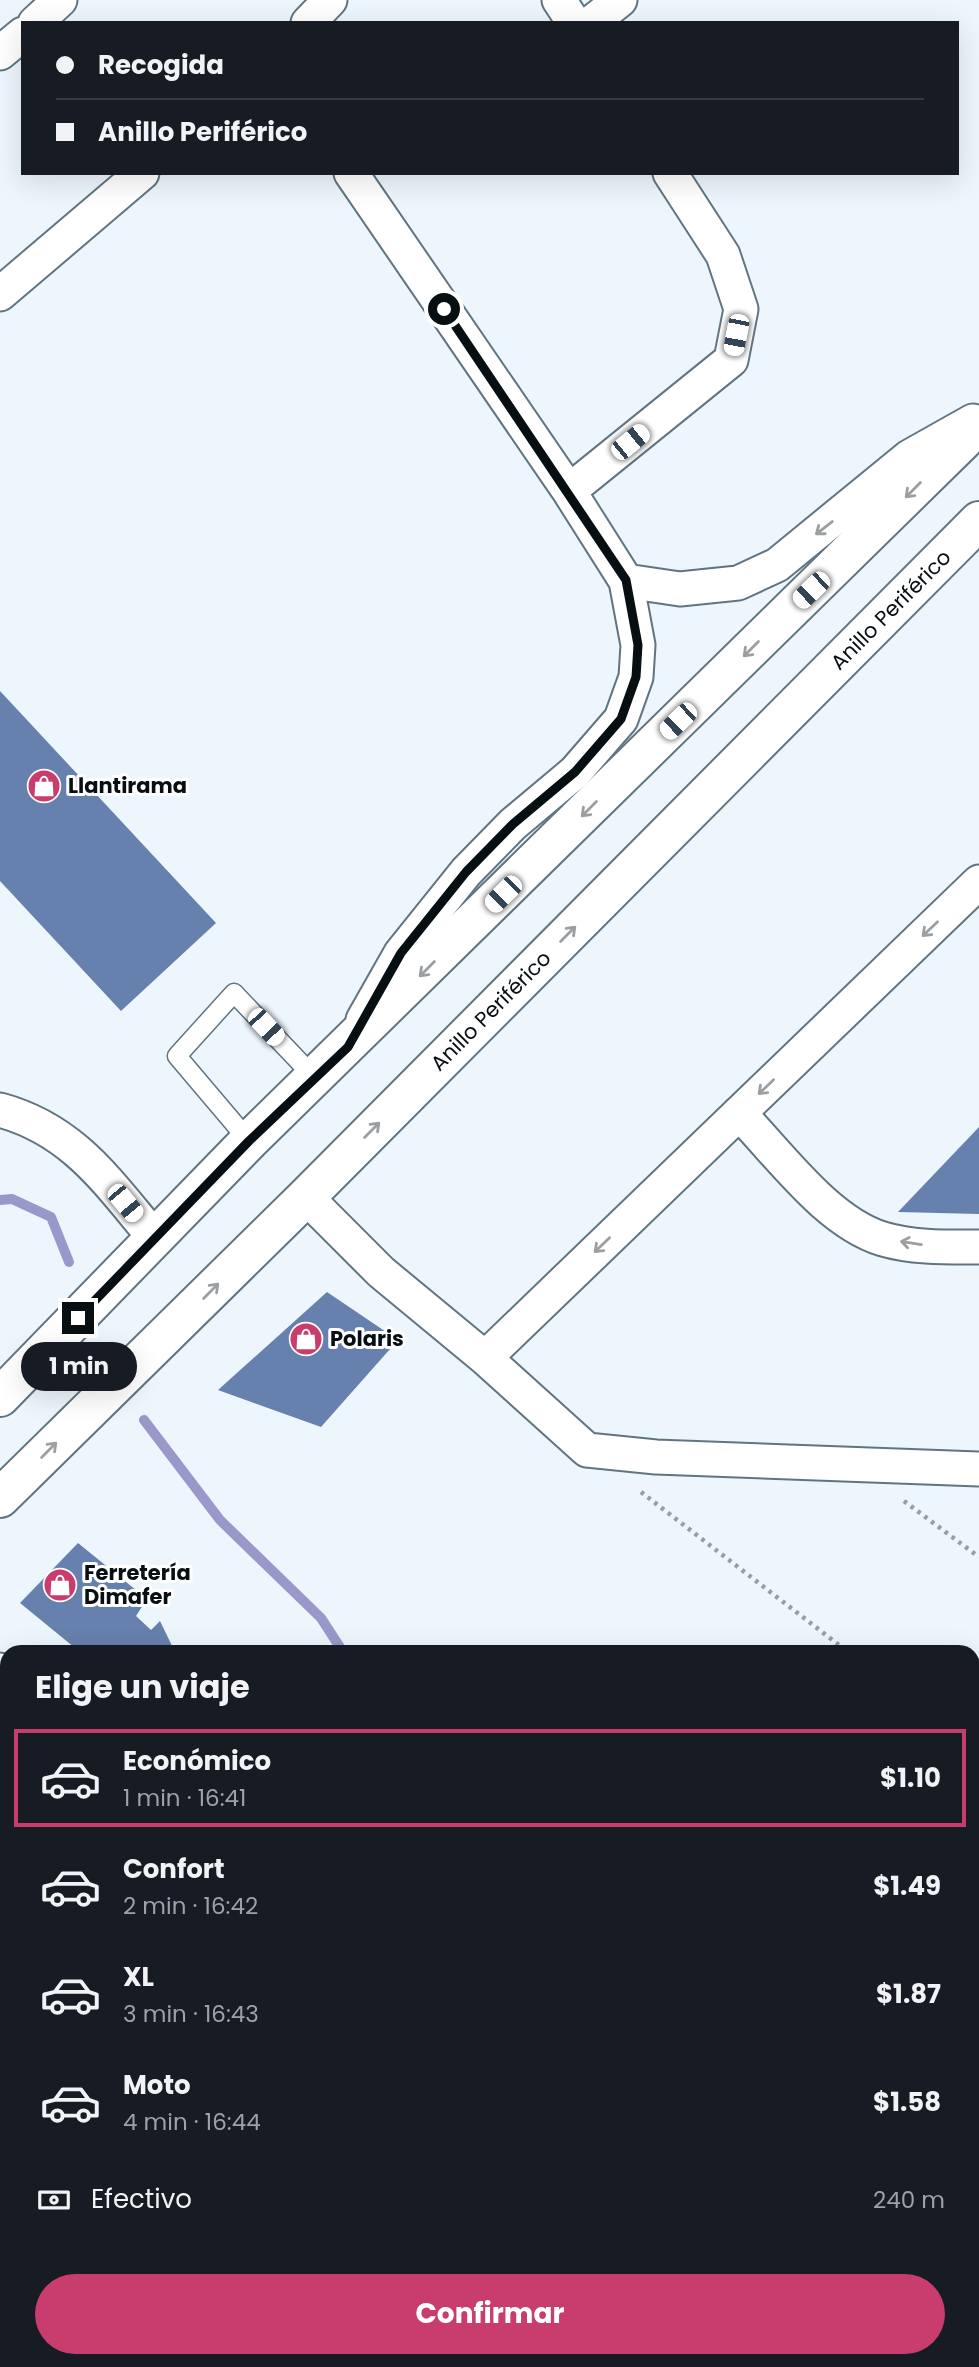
<!DOCTYPE html>
<html lang="es">
<head>
<meta charset="utf-8">
<style>
  :root { --surface:#171b24; --page:#242831; --text:#f1f3f6; --muted:#9ea1a6; --line:#363941; --accent:#c83c6e }
  body { margin:0; font-family:Poppins,sans-serif; background:var(--page); color:var(--text); height:100vh; display:flex; flex-direction:column; font-size:26px; white-space:nowrap }
  * { box-sizing:border-box; margin:0 }
  p { font-size:23px; color:var(--muted) }
  .icon { flex:none; width:38px; height:38px; fill:none; stroke:currentColor; stroke-width:2; stroke-linecap:round; stroke-linejoin:round }
  .map { position:relative; flex:1; overflow:hidden }
  .details { position:absolute; left:0px; top:1645px; width:980px; height:723px; display:flex; flex-direction:column; background:var(--surface); border-radius:21px 21px 0 0; box-shadow:0 7px 28px #0002 }
  .details>* { flex:none }
  .banner { position:absolute; left:21px; top:21px; width:938px; height:154px; border-radius:0px; box-shadow:0 7px 28px #0002; display:grid; align-content:center; height:154px; padding:0 35px; background:var(--surface) }
  .end { position:absolute; width:32px; height:32px; margin:-16px; border:9px solid #070f13; background:#fff; box-shadow:0 0 0 4px #fff }
  .from { border-radius:50% }
  .bubble { position:absolute; height:49px; border-radius:24px; background:var(--surface); box-shadow:0 7px 28px #0002; font-size:23px; font-weight:700; line-height:49px; text-align:center }
  .car { position:absolute; width:21px; height:42px; margin:-21px -10px; border-radius:9px; box-shadow:0 0 5px 2px #0007; background:linear-gradient(#fff 24%,#345 0 40%,#fff 0 76%,#345 0 86%,#fff 0) }
  .banner b { display:flex; align-items:center; gap:24px; height:66px; font-size:26px }
  .banner b+b { border-top:2px solid var(--line) }
  .banner i { width:18px; height:18px; background:var(--text) }
  ul { padding:0; list-style:none }
  li { display:flex; align-items:center; gap:21px; height:98px; margin:0 14px 10px; padding:0 21px; border:4px solid transparent; border-radius:0px }
  li div { flex:1 }
  li b { display:block; font-size:26px }
  li em { font-style:normal; font-weight:700 }
  li.active { border-color:var(--accent) }
  li>.icon { width:63px; height:63px; stroke-width:1.5 }
  h2 { padding:0 35px; font-size:32px; line-height:84px }
  .pay { display:flex; align-items:center; gap:18px; height:77px; padding:0 35px; font-size:26px }
  .pay p { margin-inline-start:auto }
  .button { display:flex; gap:14px; margin-top:auto; padding:14px 35px }
  .button a { flex:1; height:80px; border-radius:42px; background:var(--accent); color:#fff; font-size:28px; font-weight:700; line-height:80px; text-align:center }
  .map>svg:first-child { display:block }
  .lines { fill:none; stroke-linecap:round; stroke-linejoin:round }
  .stream { stroke:#9998cb; stroke-width:10 }
  .building { fill:#6681ad }
  .lane-casing { stroke:#607581; stroke-width:21 }
  .street-casing { stroke:#607581; stroke-width:37 }
  .highway-casing { stroke:#607581; stroke-width:42 }
  .path { stroke:#959ea3; stroke-width:4.5; stroke-dasharray:3.5 5; stroke-linecap:butt }
  .lane { stroke:#fff; stroke-width:18 }
  .street { stroke:#fff; stroke-width:33 }
  .highway { stroke:#fff; stroke-width:38 }
  .oneway { stroke:#9c9fa1 }
  .route { stroke:#070f13; stroke-width:9 }
  .labels { text-anchor:middle; stroke-width:6; stroke-linejoin:round; paint-order:stroke }
  .street-label { font-size:21px; fill:#070f13; stroke:#fff }
  .poi-label { font-size:21px; font-weight:bold; fill:#070f13; stroke:#fff; text-anchor:start }
</style>
</head>
<body>
<div class="map">
<svg width="979" height="2367" viewBox="0 0 979 2367">
  <rect width="100%" height="100%" fill="#edf6fc"/>
  <g class="lines">
    <path class="stream" d="M0,1200L12,1199L51,1217L69,1262
      M144,1420L220,1520L321,1618L343,1652
      M973,1877L979,1876"/>
  </g>
  <path class="building" d="M0,691L216,923L121,1011L0,881Z
    M979,1127V1214L898,1212Z
    M327,1292L398,1340L321,1427L218,1390Z
    M78,1543L147,1599L136,1616L151,1630L160,1621L175,1652H80L20,1603Z"/>
  <g class="lines">
    <defs>
      <path id="lane" d="M249,1141L177,1056L234,993L314,1077"/>
      <path id="street" d="M559,0L574,23
        M35,23L60,0
        M308,23L330,0
        M591,23L620,0
        M0,53L23,34
        M351,173L569,491L626,581L638,645L636,677L621,719L575,772L513,824L466,872L401,953L363,1020
        M0,294L142,173
        M569,491L731,360L741,309L723,255L670,173
        M626,581L680,589L738,583L777,565L909,457L973,421
        M0,1110C74,1130 108,1183 155,1238
        M739,1113C779,1154 827,1222 883,1239C913,1248 948,1247 979,1247
        M306,1197L381,1272L485,1358L587,1450L656,1457L979,1469
        M485,1358L979,882
        M0,1670L7,1675
        M973,2243L979,2245"/>
      <path id="highway" d="M0,1397L249,1141L979,425
        M0,1498L306,1197L979,521"/>
    </defs>
    <use href="#lane" class="lane-casing"/>
    <use href="#street" class="street-casing"/>
    <use href="#highway" class="highway-casing"/>
    <path class="path" d="M641,1492L848,1652
      M904,1501L979,1557
      M973,1749L979,1754
      M0,1832L7,1823
      M0,2101L7,2091
      M80,2361L88,2367
      M3,2367L7,2361"/>
    <use href="#lane" class="lane"/>
    <use href="#street" class="street"/>
    <use href="#highway" class="highway"/>
  </g>
  <defs><path id="oneway-shaft" d="M-6 0H5M1.5-3L5.5 0L1.5 3" fill="none" stroke-width="1.6" stroke-linecap="round" stroke-linejoin="round" transform="scale(1.75)"/></defs>
  <g class="oneway">
    <use href="#oneway-shaft" transform="translate(913 490) rotate(135)"/>
    <use href="#oneway-shaft" transform="translate(824 528) rotate(142)"/>
    <use href="#oneway-shaft" transform="translate(751 649) rotate(135)"/>
    <use href="#oneway-shaft" transform="translate(589 809) rotate(135)"/>
    <use href="#oneway-shaft" transform="translate(930 929) rotate(136)"/>
    <use href="#oneway-shaft" transform="translate(568 934) rotate(-45)"/>
    <use href="#oneway-shaft" transform="translate(427 969) rotate(135)"/>
    <use href="#oneway-shaft" transform="translate(766 1087) rotate(136)"/>
    <use href="#oneway-shaft" transform="translate(372 1130) rotate(-45)"/>
    <use href="#oneway-shaft" transform="translate(911 1243) rotate(-171)"/>
    <use href="#oneway-shaft" transform="translate(602 1245) rotate(136)"/>
    <use href="#oneway-shaft" transform="translate(211 1291) rotate(-45)"/>
    <use href="#oneway-shaft" transform="translate(49 1450) rotate(-45)"/>
  </g>
  <g class="lines">
    <path class="route" d="M78,1318L249,1141L348,1047L401,953L466,872L513,824L575,772L621,719L636,677L638,645L626,580L444,309"/>
  </g>
  <defs>
    <symbol id="shop-disc" viewBox="-11 -11 22 22"><circle r="9.5" fill="#c83c6e" stroke="#fff"/><path d="M-5-2.5h2.3a2.7 3.5 0 0 1 5.4 0H5L5.5 6h-11ZM-1.5-2.5h3a1.5 2.3 0 0 0-3 0Z" fill="#fff"/></symbol>
  </defs>
  <g fill-rule="evenodd">
    <use href="#shop-disc" x="25" y="767" width="38" height="38"/>
    <use href="#shop-disc" x="287" y="1320" width="38" height="38"/>
    <use href="#shop-disc" x="41" y="1566" width="38" height="38"/>
  </g>
  <g class="labels">
    <g class="street-label">
      <text transform="translate(891 610) rotate(-45)" y="7">Anillo Periférico</text>
      <text transform="translate(491 1011) rotate(-45)" y="7">Anillo Periférico</text>
    </g>
    <g class="poi-label">
      <text x="68" y="793">Llantirama</text>
      <text x="330" y="1346">Polaris</text>
      <text x="84" y="1580">Ferretería<tspan x="84" dy="24">Dimafer</tspan></text>
    </g>
  </g>
</svg>
<i class="end from" style="left:444px;top:309px"></i>
<i class="end" style="left:78px;top:1318px"></i>
<div class="bubble" style="left:21px;top:1342px;width:116px">1 min</div>
<i class="car" style="left:736px;top:335px;rotate:191deg"></i>
<i class="car" style="left:630px;top:442px;rotate:51deg"></i>
<i class="car" style="left:811px;top:590px;rotate:226deg"></i>
<i class="car" style="left:678px;top:721px;rotate:226deg"></i>
<i class="car" style="left:503px;top:894px;rotate:225deg"></i>
<i class="car" style="left:266px;top:1027px;rotate:137deg"></i>
<i class="car" style="left:125px;top:1203px;rotate:140deg"></i>
<div class="banner">
<b><i class="from"></i>Recogida</b>
<b><i></i>Anillo Periférico</b>
</div>
<section class="details">
<h2>Elige un viaje</h2>
<ul>
<li class="active"><svg class="icon" aria-label="car" viewBox="0 0 24 24"><path d="M5 17H2v-5l4-1 3-4h7l3 4 3 1v5h-3M9 17h6M6 11h13"/><circle cx="7" cy="17" r="2"/><circle cx="17" cy="17" r="2"/></svg><div><b>Económico</b><p>1 min · 16:41</p></div><em>$1.10</em></li>
<li><svg class="icon" aria-label="car" viewBox="0 0 24 24"><path d="M5 17H2v-5l4-1 3-4h7l3 4 3 1v5h-3M9 17h6M6 11h13"/><circle cx="7" cy="17" r="2"/><circle cx="17" cy="17" r="2"/></svg><div><b>Confort</b><p>2 min · 16:42</p></div><em>$1.49</em></li>
<li><svg class="icon" aria-label="car" viewBox="0 0 24 24"><path d="M5 17H2v-5l4-1 3-4h7l3 4 3 1v5h-3M9 17h6M6 11h13"/><circle cx="7" cy="17" r="2"/><circle cx="17" cy="17" r="2"/></svg><div><b>XL</b><p>3 min · 16:43</p></div><em>$1.87</em></li>
<li><svg class="icon" aria-label="car" viewBox="0 0 24 24"><path d="M5 17H2v-5l4-1 3-4h7l3 4 3 1v5h-3M9 17h6M6 11h13"/><circle cx="7" cy="17" r="2"/><circle cx="17" cy="17" r="2"/></svg><div><b>Moto</b><p>4 min · 16:44</p></div><em>$1.58</em></li>
</ul>
<div class="pay"><svg class="icon" aria-label="cash" viewBox="0 0 24 24"><path d="M3 7h18v10H3z"/><circle cx="12" cy="12" r="2"/></svg>Efectivo<p>240 m</p></div>
<div class="button"><a>Confirmar</a></div>
</section>
</div>
</body>
</html>
